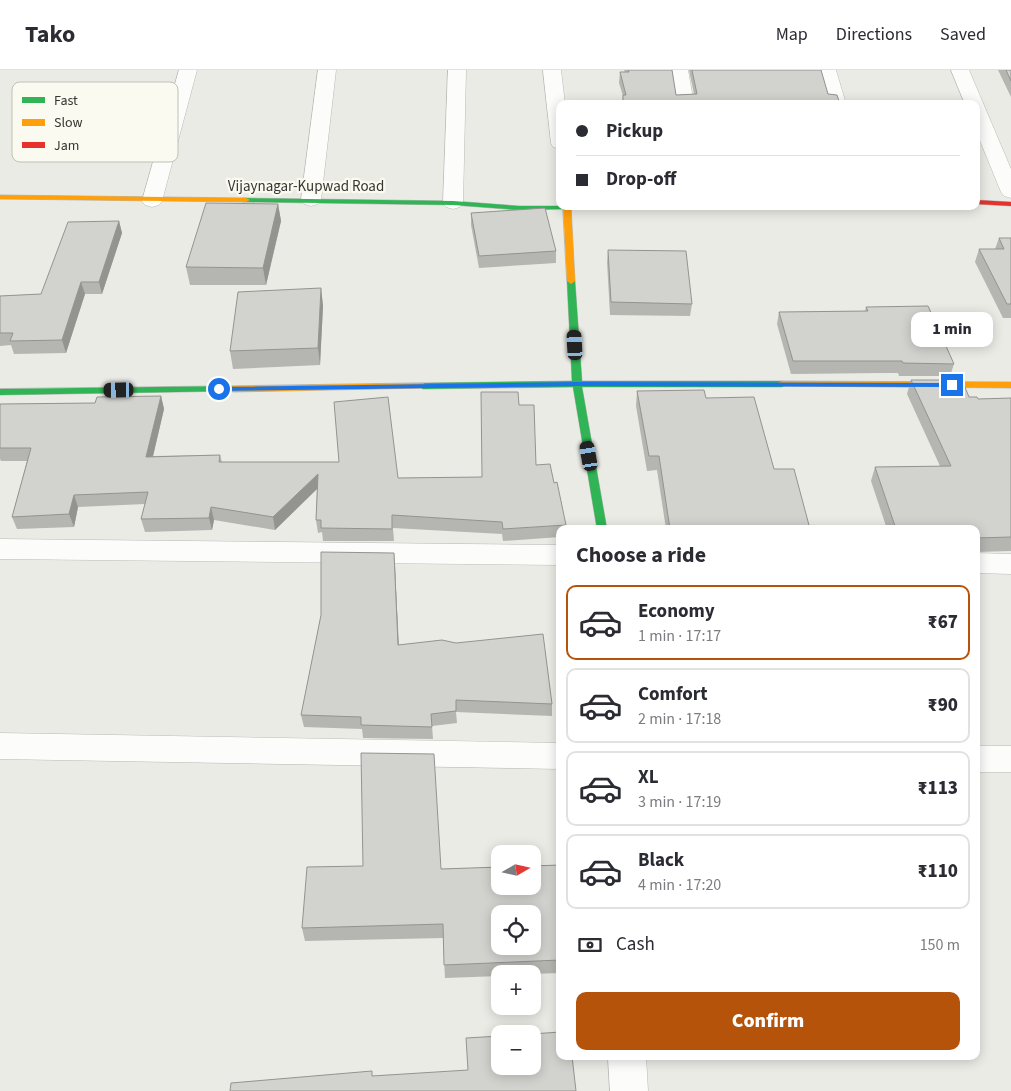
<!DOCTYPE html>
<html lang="en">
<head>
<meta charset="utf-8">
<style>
  :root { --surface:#fff; --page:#f7f7f7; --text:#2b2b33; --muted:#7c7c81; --line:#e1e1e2; --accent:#b45309 }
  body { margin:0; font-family:"Source Sans 3",sans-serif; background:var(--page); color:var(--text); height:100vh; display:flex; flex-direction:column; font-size:19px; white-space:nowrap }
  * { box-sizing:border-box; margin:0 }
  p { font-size:16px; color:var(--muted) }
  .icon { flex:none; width:28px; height:28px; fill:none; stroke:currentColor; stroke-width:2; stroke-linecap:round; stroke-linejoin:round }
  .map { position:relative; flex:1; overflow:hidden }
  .panel { position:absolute; left:556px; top:455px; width:424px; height:535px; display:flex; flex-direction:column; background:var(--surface); border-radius:10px; box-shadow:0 2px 12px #0003 }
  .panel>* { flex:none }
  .banner { position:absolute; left:556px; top:30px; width:424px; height:110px; border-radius:10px; box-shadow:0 2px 12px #0003; display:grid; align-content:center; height:110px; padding:0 20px; background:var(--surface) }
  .needle { width:32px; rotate:81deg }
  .fabs { position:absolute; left:491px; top:775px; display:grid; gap:10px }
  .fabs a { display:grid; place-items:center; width:50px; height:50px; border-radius:10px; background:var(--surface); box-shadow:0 2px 12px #0003; font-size:25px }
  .end { position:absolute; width:22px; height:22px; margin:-11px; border:6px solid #1a73e8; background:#fff; box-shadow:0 0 0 2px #fff }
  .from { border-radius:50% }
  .bubble { position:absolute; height:35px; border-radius:10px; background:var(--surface); box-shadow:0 2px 12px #0003; font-size:16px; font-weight:800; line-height:35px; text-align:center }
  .car { position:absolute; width:15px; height:30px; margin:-15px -8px; border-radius:6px; box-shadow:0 0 4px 1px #0007; background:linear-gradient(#222 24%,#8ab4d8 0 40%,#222 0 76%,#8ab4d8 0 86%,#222 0) }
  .banner b { display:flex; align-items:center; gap:18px; height:48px; font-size:19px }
  .banner b+b { border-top:1px solid var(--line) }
  .banner i { width:12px; height:12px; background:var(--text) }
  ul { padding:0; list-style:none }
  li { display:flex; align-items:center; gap:15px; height:75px; margin:0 10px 8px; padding:0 10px; border:2px solid var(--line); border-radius:10px }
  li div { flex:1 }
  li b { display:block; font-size:19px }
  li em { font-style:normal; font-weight:800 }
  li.active { border-color:var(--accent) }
  li>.icon { width:45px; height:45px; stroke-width:1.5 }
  h2 { padding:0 20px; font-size:22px; line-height:60px }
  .pay { display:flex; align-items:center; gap:12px; height:55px; padding:0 20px; font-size:19px }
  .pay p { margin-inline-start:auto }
  .cta { display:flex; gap:10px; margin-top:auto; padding:10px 20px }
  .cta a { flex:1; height:58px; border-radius:10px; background:var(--accent); color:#fff; font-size:20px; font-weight:800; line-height:58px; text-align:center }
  header { display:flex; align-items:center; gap:30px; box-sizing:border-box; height:70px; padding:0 25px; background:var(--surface); border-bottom:1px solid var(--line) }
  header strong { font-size:24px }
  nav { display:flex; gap:28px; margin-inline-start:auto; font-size:18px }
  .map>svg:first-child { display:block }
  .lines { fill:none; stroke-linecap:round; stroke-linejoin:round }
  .street-casing { stroke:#b9b9b6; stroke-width:1 }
  .fast-casing { stroke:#b9b9b6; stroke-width:1 }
  .slow-casing { stroke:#b9b9b6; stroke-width:1 }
  .jam-casing { stroke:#b9b9b6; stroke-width:1 }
  .street { fill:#fcfcfb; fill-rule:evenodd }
  .fast { fill:#30b455; fill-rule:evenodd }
  .slow { fill:#ff9f0a; fill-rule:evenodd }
  .jam { fill:#e5322d; fill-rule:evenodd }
  .wall { fill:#b5b5b1 }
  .shaded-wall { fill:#939390 }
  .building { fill:#d2d2ce; stroke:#939390; fill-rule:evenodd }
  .route { fill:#1a73e8 }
  .labels { text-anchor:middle; stroke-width:4.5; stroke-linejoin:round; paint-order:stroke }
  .far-street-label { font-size:15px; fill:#353532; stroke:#fbfaf1 }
  .key { fill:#fbfaf1; stroke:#c0bfb8; stroke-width:1 }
  .key-label { font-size:14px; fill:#353532 }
</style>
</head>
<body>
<header>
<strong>Tako</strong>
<nav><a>Map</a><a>Directions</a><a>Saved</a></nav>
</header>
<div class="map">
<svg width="1011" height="1021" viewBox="0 0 1011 1021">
  <rect width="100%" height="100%" fill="#ebebe6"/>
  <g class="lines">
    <defs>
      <path id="street" d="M179,0H197L162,131L159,135L152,137L145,135L142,131Z
        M318,0H336L321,130L318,134L311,136L304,134L301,130Z
        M448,0H466L463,133L460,137L453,139L446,137L443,133Z
        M543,0H561L565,34H560V79L553,77L551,73Z
        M670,0H688L694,34H676Z
        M818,0H836L846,34H828Z
        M951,0H969L1011,99V128L1004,126L1001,122L976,61V34H965Z
        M0,469L560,475V495L0,489Z
        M976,483L1011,484V504L976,503Z
        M0,663L560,673V699L0,689Z
        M976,676H1011V702H976Z
        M608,986H646L648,1021H610Z"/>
      <path id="fast" d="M243,128L453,131L519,136H615L611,138L519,140L453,135L246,132H243Z
        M571,208L575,211L582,311H782L787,314L782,317H582L607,459H597L573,317L423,319L418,316L423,313L572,311L567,211Z
        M233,316L238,319L236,321L0,325V319Z"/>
      <path id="slow" d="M0,125L246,128L250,130L246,132L0,129Z
        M563,136H571L575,211L571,214L567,211Z
        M782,311L1011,312V318L779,316L777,314L779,312Z
        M423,313L428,316L426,318L233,322L228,319L233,316Z"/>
      <path id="jam" d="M976,130L1011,132V136L976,134Z"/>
    </defs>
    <use href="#street" class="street-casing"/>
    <use href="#fast" class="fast-casing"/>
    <use href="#slow" class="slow-casing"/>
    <use href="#jam" class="jam-casing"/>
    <use href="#street" class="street"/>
    <use href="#fast" class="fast"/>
    <use href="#slow" class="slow"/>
    <use href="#jam" class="jam"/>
  </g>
  <path class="wall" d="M624,0H672L676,25L694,24L689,0H821L828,24L622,34L623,26L619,13L620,2H625Z
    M998,0H1011V27Z
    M278,134L281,151L266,215H190L186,197Z
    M471,143L556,181V193L479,198L471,155Z
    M119,151L122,163L102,224H85L66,283L14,284L11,275L0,276V226L41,224Z
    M999,168H1011V248H1003L975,192L979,179H995Z
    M608,180L692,234L690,246L610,245L607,192Z
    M321,218L323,236L320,295L233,299L230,281Z
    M866,237L954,294L950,306H899L898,303H884L791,304L777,254L779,242L865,241Z
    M911,310L969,327L978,329L1011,328V481L976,482V459H887L871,411L875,397L940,396L907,324Z
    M637,321L706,328L774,399L810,459H666L657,400L647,401L636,336Z
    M161,326L164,339L153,386L220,385L222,392L398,408L482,407L519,335L536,395L554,413L566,455V459H560V467L503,471L502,464L393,458L394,471H323L322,462L318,463L316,450L317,419L275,460L214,450L212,460L145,462L141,449L145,434L78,437L74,457L17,459L12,447L27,391H1L0,389V334L95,333Z
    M394,483L399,575L552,634V646L456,642L457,653L432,656L433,669L363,668L362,659L304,657L301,645Z
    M560,795V903L532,904H500V906L445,908L443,868L305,871L302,858L441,799Z"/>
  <path class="shaded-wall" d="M278,134L281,151L266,215L263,198Z
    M119,151L122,163L102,224L99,212Z
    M81,212L85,224L66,283L62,270Z
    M321,218L323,236L320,295L318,278Z
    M161,326L164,339L150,399L146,387Z
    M318,404L320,416L275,460L273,447Z
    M74,425L78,437L74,457L69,444Z
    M211,437L214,450L212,460L209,448Z
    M394,483L395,495L399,587L398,575Z"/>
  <path class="building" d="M628,0H672L676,25L697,24L692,0H821L828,24L837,25L840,34H623V25H626L620,2H629Z
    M1006,0H1011V11Z
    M206,133L278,134L263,198L186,197Z
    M545,138L556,181L479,186L471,143Z
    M119,151L99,212H81L62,270L10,271L13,263H0V226L41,224L68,152Z
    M999,168H1011V234H1007L979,179H1004Z
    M608,180L686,181L692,234L611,232Z
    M321,218L318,278L230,281L238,222Z
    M928,236L954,294L903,293L902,291H793L779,242L868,241L866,237Z
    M911,310H962L969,327H977L978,329L1011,328V467L976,468V459H896L875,397L951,396Z
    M704,320L706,328L754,327L774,399H794L810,459H670L659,386H649L637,321Z
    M481,322H518L519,335H534L536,395L550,394L554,413L557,412L566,455L503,459L502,452L392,445V459L321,458V450H316L318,404L273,447L211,437L209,448L141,449L148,422L74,425L69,444L12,447L31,378H0V334L95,333L97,327L161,326L146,387L220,385L219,392H339L334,332L388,327L398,408L482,407Z
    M321,482L394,483L398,575L442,570L456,573L543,564L552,634L456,630V641L431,644L432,657L361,655V647L301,645L321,545Z
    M361,683L434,684L441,799L500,797V816H532V796L560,795V890L444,895L443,854L302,858L307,797L363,796ZM500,844H532V876H500Z
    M560,962V986H572L576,1021H230L231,1013L372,1001V1006L468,1000L466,968L500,966V996H532V964Z"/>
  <path class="route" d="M577,312L952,313L955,315L952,317L577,316L219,321L215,319L219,317Z"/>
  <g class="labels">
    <g class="far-street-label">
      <text x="306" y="121">Vijaynagar-Kupwad Road</text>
    </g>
  </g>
  <rect x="12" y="12" width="166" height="80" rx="8" class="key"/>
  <rect x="22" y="27" width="23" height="6" fill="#30b455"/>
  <rect x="22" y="49" width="23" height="7" fill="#ff9f0a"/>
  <rect x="22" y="72" width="23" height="6" fill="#e5322d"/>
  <g class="key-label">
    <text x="54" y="35">Fast</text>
    <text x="54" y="57">Slow</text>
    <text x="54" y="80">Jam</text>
  </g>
</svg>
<div class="fabs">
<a><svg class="needle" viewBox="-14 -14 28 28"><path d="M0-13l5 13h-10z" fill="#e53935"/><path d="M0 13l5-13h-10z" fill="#7c7c81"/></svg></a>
<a><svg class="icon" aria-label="locate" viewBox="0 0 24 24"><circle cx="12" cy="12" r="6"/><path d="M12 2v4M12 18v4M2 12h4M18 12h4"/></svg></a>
<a>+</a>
<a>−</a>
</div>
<i class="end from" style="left:219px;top:319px"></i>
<i class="end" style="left:952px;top:315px"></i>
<div class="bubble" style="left:911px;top:242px;width:82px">1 min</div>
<i class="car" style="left:575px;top:275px;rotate:357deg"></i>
<i class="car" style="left:119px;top:320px;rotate:269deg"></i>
<i class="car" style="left:589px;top:386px;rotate:350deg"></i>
<div class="banner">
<b><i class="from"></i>Pickup</b>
<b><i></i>Drop-off</b>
</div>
<section class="panel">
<h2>Choose a ride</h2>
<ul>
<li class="active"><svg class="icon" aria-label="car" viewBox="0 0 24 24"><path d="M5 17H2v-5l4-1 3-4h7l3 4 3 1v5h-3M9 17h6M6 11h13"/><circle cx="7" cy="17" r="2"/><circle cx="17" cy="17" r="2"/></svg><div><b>Economy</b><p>1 min · 17:17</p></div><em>₹67</em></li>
<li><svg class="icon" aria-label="car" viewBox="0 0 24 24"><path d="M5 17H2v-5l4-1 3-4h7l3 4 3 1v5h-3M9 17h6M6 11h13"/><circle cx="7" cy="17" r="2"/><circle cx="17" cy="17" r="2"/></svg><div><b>Comfort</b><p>2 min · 17:18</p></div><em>₹90</em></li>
<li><svg class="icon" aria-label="car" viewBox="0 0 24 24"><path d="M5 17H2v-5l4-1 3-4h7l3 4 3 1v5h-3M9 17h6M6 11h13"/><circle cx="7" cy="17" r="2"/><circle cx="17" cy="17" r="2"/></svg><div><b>XL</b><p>3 min · 17:19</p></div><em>₹113</em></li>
<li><svg class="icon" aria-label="car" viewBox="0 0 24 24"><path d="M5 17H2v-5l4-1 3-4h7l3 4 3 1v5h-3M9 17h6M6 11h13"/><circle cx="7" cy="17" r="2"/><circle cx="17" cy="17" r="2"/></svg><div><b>Black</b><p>4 min · 17:20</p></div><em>₹110</em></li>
</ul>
<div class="pay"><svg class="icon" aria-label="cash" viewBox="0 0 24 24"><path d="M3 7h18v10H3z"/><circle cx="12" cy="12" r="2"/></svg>Cash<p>150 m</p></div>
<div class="cta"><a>Confirm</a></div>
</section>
</div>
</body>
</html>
